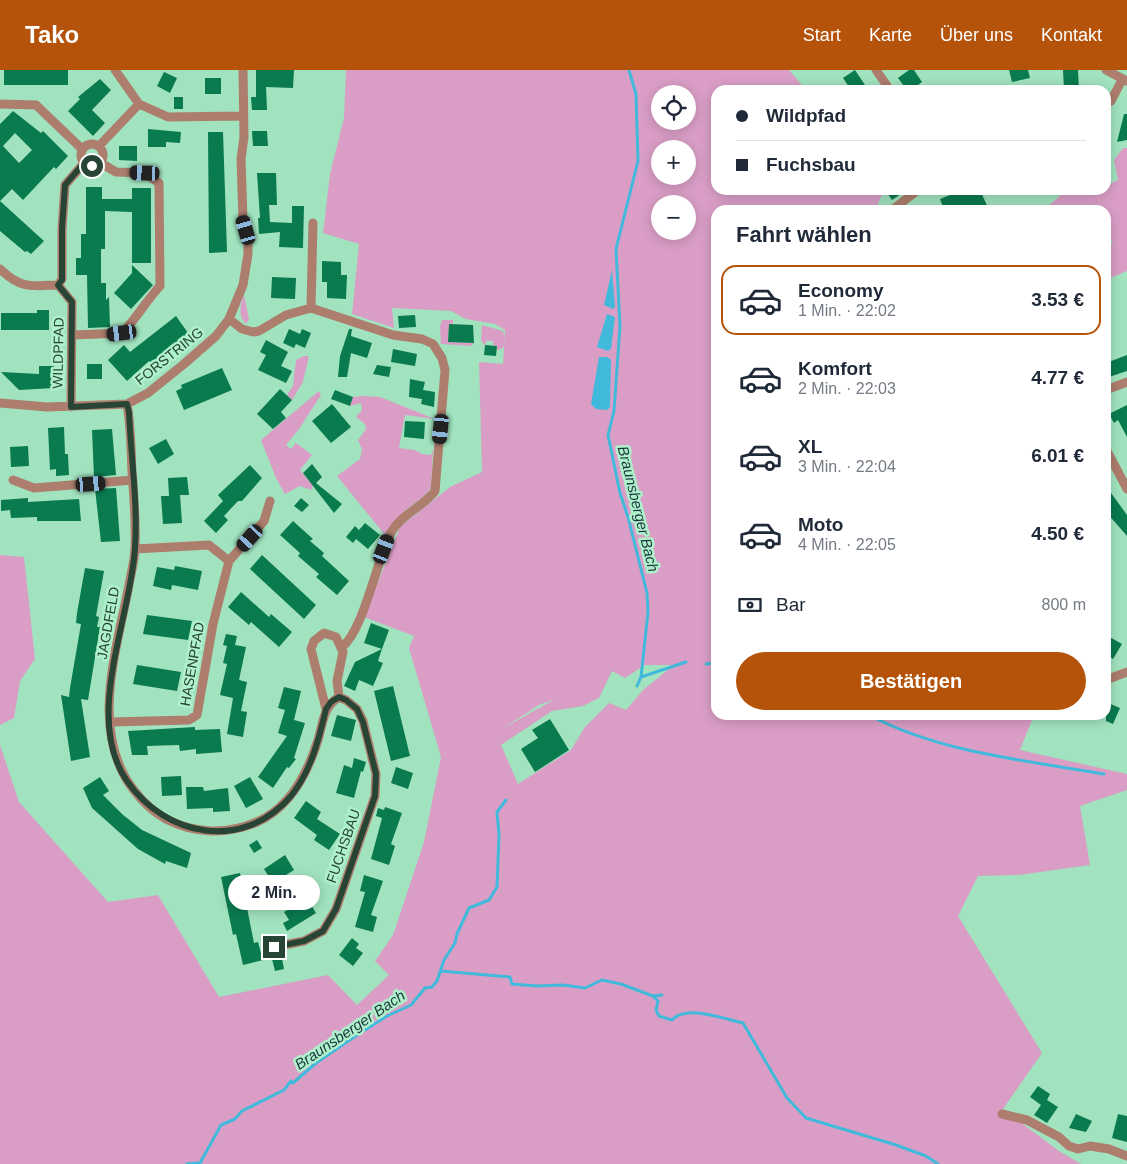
<!DOCTYPE html>
<html lang="de">
<head>
<meta charset="utf-8">
<style>
  :root { --surface:#fff; --page:#f2f2f3; --text:#1f2937; --muted:#747a83; --line:#e0e1e3; --accent:#b45309 }
  body { margin:0; font-family:Helvetica,sans-serif; background:var(--page); color:var(--text); height:100vh; display:flex; flex-direction:column; font-size:19px; white-space:nowrap }
  * { box-sizing:border-box; margin:0 }
  p { font-size:16px; color:var(--muted) }
  .icon { flex:none; width:28px; height:28px; fill:none; stroke:currentColor; stroke-width:2; stroke-linecap:round; stroke-linejoin:round }
  .map { position:relative; flex:1; overflow:hidden }
  .panel { position:absolute; left:711px; top:135px; width:400px; height:515px; display:flex; flex-direction:column; background:var(--surface); border-radius:15px; box-shadow:0 2px 12px #0003 }
  .panel>* { flex:none }
  .guide { position:absolute; left:711px; top:15px; width:400px; height:110px; border-radius:15px; box-shadow:0 2px 12px #0003; display:grid; align-content:center; height:110px; padding:0 25px; background:var(--surface) }
  .buttons { position:absolute; left:651px; top:15px; display:grid; gap:10px }
  .buttons a { display:grid; place-items:center; width:45px; height:45px; border-radius:50%; background:var(--surface); box-shadow:0 2px 12px #0003; font-size:25px }
  .end { position:absolute; width:22px; height:22px; margin:-11px; border:6px solid #284435; background:#fff; box-shadow:0 0 0 2px #fff }
  .from { border-radius:50% }
  .bubble { position:absolute; height:35px; border-radius:18px; background:var(--surface); box-shadow:0 2px 12px #0003; font-size:16px; font-weight:800; line-height:35px; text-align:center }
  .car { position:absolute; width:15px; height:30px; margin:-15px -8px; border-radius:6px; box-shadow:0 0 4px 1px #0007; background:linear-gradient(#222 24%,#8ab4d8 0 40%,#222 0 76%,#8ab4d8 0 86%,#222 0) }
  .guide b { display:flex; align-items:center; gap:18px; height:48px; font-size:19px }
  .guide b+b { border-top:1px solid var(--line) }
  .guide i { width:12px; height:12px; background:var(--text) }
  ul { padding:0; list-style:none }
  li { display:flex; align-items:center; gap:15px; height:70px; margin:0 10px 8px; padding:0 15px; border:2px solid transparent; border-radius:15px }
  li div { flex:1 }
  li b { display:block; font-size:19px }
  li em { font-style:normal; font-weight:800 }
  li.active { border-color:var(--accent) }
  li>.icon { width:45px; height:45px; stroke-width:1.5 }
  h2 { padding:0 25px; font-size:22px; line-height:60px }
  .pay { display:flex; align-items:center; gap:12px; height:55px; padding:0 25px; font-size:19px }
  .pay p { margin-inline-start:auto }
  .button { display:flex; gap:10px; margin-top:auto; padding:10px 25px }
  .button a { flex:1; height:58px; border-radius:30px; background:var(--accent); color:#fff; font-size:20px; font-weight:800; line-height:58px; text-align:center }
  header { display:flex; align-items:center; gap:30px; box-sizing:border-box; height:70px; padding:0 25px; background:var(--accent); color:#fff }
  header strong { font-size:24px }
  nav { display:flex; gap:28px; margin-inline-start:auto; font-size:18px }
  .map>svg:first-child { display:block }
  .green { fill:#da9ec6; fill-rule:evenodd }
  .water { fill:#41b9da }
  .lines { fill:none; stroke-linecap:round; stroke-linejoin:round }
  .stream { stroke:#41b9da; stroke-width:3 }
  .building { fill:#0a7a4f; fill-rule:evenodd }
  .minor { stroke:#ad7d6d; stroke-width:9 }
  .route { stroke:#284435; stroke-width:6 }
  .labels { text-anchor:middle; stroke-width:5; stroke-linejoin:round; paint-order:stroke }
  .street-label { font-size:14px; fill:#284435; stroke:#aef1cb }
  .water-label { font-size:15px; font-style:italic; fill:#1d373e; stroke:#aef1cb }
</style>
</head>
<body>
<header>
<strong>Tako</strong>
<nav><a>Start</a><a>Karte</a><a>Über uns</a><a>Kontakt</a></nav>
</header>
<div class="map">
<svg width="1127" height="1094" viewBox="0 0 1127 1094">
  <rect width="100%" height="100%" fill="#a1e3be"/>
  <path class="green" d="M346,0H789L806,20H716V29L709,38L716,30V120H873L882,125L875,140H716V645H1034L1020,680L1127,704V720L1080,736L1090,795L1019,805L978,806L958,846L1042,983L1003,1039L1059,1081L1081,1094H0V675L19,732L108,832L158,825L219,927L328,905L357,935L389,905L375,891L393,865L424,772L441,687L409,578L414,566L364,547L400,457L450,417L482,402L479,292L503,294L505,260L495,254L466,249L451,241L392,238L394,258L352,244L359,174L323,163L330,104L344,48ZM660,24H688V51H660ZM660,79H688V106H660ZM660,134H688V161H660ZM645,595H674L643,620L626,640L609,633L585,657L571,680L518,714L501,675L552,641L583,636L599,628L612,601L625,608ZM555,629L502,659L539,635Z
    M1123,78H1127V201L1108,209L1106,180L1113,172L1106,167V140H1033H1044L1063,123L1073,124L1075,120H1106V116L1118,110L1114,90Z
    M244,225L249,249L246,254C238,247 240,234 244,225Z
    M442,250H453V254H449L448,270L450,272L474,273L471,276L441,274L440,256Z
    M482,255L503,261L505,270L503,278L497,280V276L493,275V271H486L485,276L481,270Z
    M304,286H309L303,312L292,330L287,325L293,316L296,290Z
    M319,321L321,325L299,359L286,375L291,379L296,373L312,385L300,400L313,416L311,420L300,416L285,424L276,408L261,370Z
    M364,326L380,327L435,349L405,345L399,378L415,380L422,384L431,385L433,379L431,418L423,427L404,441L385,465L337,406L360,389L362,379L358,370L366,359L365,354L356,347L362,340L361,333L350,336L353,327Z
    M0,485L24,487L35,589L20,611L14,648L0,655Z"/>
  <path class="water" d="M612,200L615,237L613,239L604,235Z
    M607,244L615,247L611,279L608,281L597,277Z
    M599,287H607L611,290L610,337L607,340L596,339L591,334Z"/>
  <g class="lines">
    <path class="stream" d="M629,0L636,24L638,91L616,179L620,256L614,341L608,365L620,423L628,447L647,523L648,542L641,607L637,616
      M706,594L716,593
      M641,607L686,592
      M869,645C941,683 1024,690 1104,704
      M441,901L510,907L512,914L537,916L563,915L585,918L602,910L621,914L653,926L658,931L656,940L659,946L672,950C686,934 724,949 743,953L787,1028L806,1048L896,1075L926,1086L938,1094
      M653,926L662,925
      M187,1094L200,1093L221,1055L235,1049L242,1041L284,1020L291,1011L293,1013L316,993L357,965L387,946L411,935L425,918L432,917L437,911L444,890L455,873L457,864L469,838L489,830L497,817L499,765L497,742L506,730"/>
  </g>
  <path class="building" d="M4,0H68V15H4Z
    M256,0H294L293,18L266,17L267,40H252L251,27H256Z
    M855,0L865,15L857,20H851L843,8Z
    M909,0H914L922,12L911,20H907L898,8Z
    M1009,0H1028L1030,8L1012,12Z
    M1063,0H1078L1079,20H1064Z
    M164,2L177,8L170,23L157,16Z
    M205,8H221V24H205Z
    M100,9L111,20L92,40L105,53L93,66L68,41L80,29L78,27Z
    M174,27H183V39H174Z
    M13,41L41,63L43,61L68,86L56,99L54,97L23,130L12,119L0,131L44,171L31,184L27,181L25,182L0,161V54ZM15,63L32,80L19,93L3,76Z
    M1124,44H1127V70L1117,72Z
    M148,59L181,62L180,73L166,72V77H148Z
    M252,61H267L268,76H253Z
    M208,62H223L227,182L209,183Z
    M119,76H137V91L119,90Z
    M257,103H276L277,135H269L270,152L292,153V136H304L303,178L279,177L280,162L259,164L258,148H260Z
    M86,117H102V129H132V118H151V193H132V142L105,141V179H101V213H106V230L109,227L110,257L88,258L87,205H76V188H81V164H86Z
    M885,120H907L892,130Z
    M962,120L981,122L988,138L969,140L967,135L957,140H944L940,129Z
    M322,191L341,192V205H347L346,229L327,228V212H322Z
    M132,195L153,215L131,239L114,223L132,203Z
    M272,207L296,208L295,229L271,228Z
    M37,240H49V260H1V243H37Z
    M415,245L416,257L399,258L398,246Z
    M176,246L188,263L151,293L149,291L127,311L108,290L124,275L130,282Z
    M449,254L473,255L474,273L448,272Z
    M289,259L300,264L302,259L311,263L305,278L296,274L294,278L283,273Z
    M349,259H352L351,266L372,273L367,288L351,283L347,307H338L340,286Z
    M266,270L288,282L281,296L292,301L286,313L258,300L266,285L260,282Z
    M485,275L497,276L496,286L484,285Z
    M393,279L417,284L415,296L391,292Z
    M1127,285V301L1106,308V293Z
    M87,294H102V309H87Z
    M377,295L391,297L389,307L373,304Z
    M39,296H54V318L19,320L1,302L39,304Z
    M222,298L232,320L184,340L176,321L182,318L181,315Z
    M410,309L425,312L423,320L435,322L434,337L421,334L422,329L409,327Z
    M280,319L292,330L281,342L286,348L273,359L257,344Z
    M335,320L353,327L350,336L331,329Z
    M332,334L351,357L331,373L312,351Z
    M1127,335V367L1118,350L1114,353L1109,344Z
    M405,351L425,352L424,369L404,367Z
    M64,357L65,384H68L69,405L56,406V399L50,400L48,358Z
    M112,359L116,405L94,407L92,360Z
    M166,369L174,384L158,394L149,378Z
    M28,376L29,396L11,397L10,377Z
    M312,394L322,407L316,413L342,434L334,443L303,403Z
    M250,395L262,408L242,431H238L224,446L228,450L216,463L204,451L223,431L218,425Z
    M187,407L189,425H180L182,453L163,454L161,426H169L168,408Z
    M1106,416L1127,445V466L1106,442Z
    M116,418L120,471L101,472L95,419Z
    M28,428V432L79,429L81,451H37V447L11,448L10,440L1,441V430Z
    M301,428L309,435L302,442L294,436Z
    M293,451L313,469L310,471L324,483L322,486L349,511L337,525L316,507L319,504L298,486L300,483L280,465Z
    M365,453L380,465L368,479L356,469L353,473L346,467L355,456L359,460Z
    M262,485L316,535L304,549L250,499Z
    M175,496L202,501L198,520L172,515L171,520L153,516L157,497L174,500Z
    M85,498L104,501L96,546L99,547L97,557H100L88,630L81,629L90,687L71,691L61,625L69,627L70,618L81,554L76,553L77,543Z
    M241,522L269,547L271,544L292,562L279,577L251,552L249,555L228,537Z
    M147,545L192,551L188,570L143,564Z
    M371,553L389,560L382,579L364,573Z
    M226,564L237,566L235,575L246,577L239,610L247,612L241,641L247,642L243,667L227,664L233,628L220,625L227,594L223,593L227,576L223,575Z
    M1106,565L1122,574L1113,589L1106,585Z
    M382,579L378,591L383,593L373,616L359,610L355,621L344,616L355,592Z
    M137,595L181,602L177,621L133,614Z
    M393,616L410,686L391,691L374,621Z
    M284,617L301,621L294,650L305,653L294,688L296,689L289,698L287,697L273,718L258,707L287,666L278,663L285,640L278,638Z
    M1106,632L1120,638L1113,654L1106,651Z
    M337,645L356,650L351,671L331,666Z
    M550,649L569,680L535,702L521,679L538,668L532,660Z
    M195,657V660L220,659L222,682L196,684V679L180,681L179,675L147,676L148,685H132L128,661Z
    M354,688L366,692L363,702L361,701L354,728L336,723L344,695L352,698Z
    M396,697L413,703L408,719L391,713Z
    M181,706L182,725L162,726L161,707Z
    M100,707L109,721L103,725L122,744L142,760L191,783L187,798L166,791L165,794L138,779L92,738L83,718Z
    M250,707L263,729L246,738L234,716Z
    M186,717H203L204,721L228,718L230,741L213,742V738L187,739Z
    M306,731L321,742L317,749L340,764L329,780L314,770L317,765L294,748Z
    M385,737L402,743L391,774L395,776L389,795L371,789L382,748L376,746L378,738L384,740Z
    M257,770L262,778L254,783L249,775Z
    M285,785L294,800L273,813L264,799Z
    M240,803L254,873L258,872L263,890L243,895L236,864L233,865L221,807Z
    M364,805L383,811L371,845L377,847L373,862L355,857L365,822L360,821Z
    M307,828L316,843L287,861L283,853L289,850L284,842Z
    M352,868L359,874L356,878L363,883L353,896L339,885Z
    M281,883L284,899L275,901L271,885Z
    M1038,1016L1050,1024L1047,1030L1058,1037L1047,1053L1034,1045L1041,1035L1030,1027Z
    M1076,1044L1092,1051L1086,1062L1069,1058Z
    M1118,1044L1127,1046V1072L1112,1068Z"/>
  <g class="lines">
    <path class="minor" d="M115,0L139,34L168,47L243,46
      M876,0L890,20
      M1106,0L1127,11
      M1106,33L1111,31L1122,10
      M0,34L36,35L82,79
      M81 85a11 11 0 1 1 22 0a11 11 0 1 1-22 0Z
      M99,76L139,34
      M892,140L918,120
      M0,199C21,219 30,216 58,215
      M58,215L62,209V159L65,115L84,93
      M58,215L72,232L71,337
      M311,238L313,153
      M229,249L242,259L253,262L259,261L286,245L311,238L393,265L422,269L433,274L442,288L445,300L435,421C423,437 403,443 392,461C377,488 364,560 342,577
      M73,265L122,263C137,248 146,231 160,216L159,113L145,103L116,102L99,92
      M1106,320L1127,312
      M0,333L47,337L127,334L148,323L184,294L216,266L229,249L243,215L248,184V168L243,150L241,89L244,67L243,0
      M127,334C131,356 131,380 132,402C134,427 136,452 135,477C135,490 131,502 129,515C117,579 89,661 133,719C142,731 153,742 166,749C195,764 227,765 257,752C289,738 307,704 317,673C323,656 322,637 339,627
      M1106,379L1127,419
      M13,410L34,418L133,410
      M229,491L264,451L270,431
      M1106,610L1127,602
      M326,639L311,579L314,571L324,563L336,567L343,582L337,611L339,627
      M110,652L189,650L197,645L213,554L229,491L209,475L135,479
      M274,877L304,871L323,861L336,839L375,726L376,704L363,651L357,639L346,630L339,627
      M1002,1044L1027,1050L1059,1067L1069,1076L1078,1079L1090,1076L1109,1079L1127,1086"/>
  </g>
  <g class="lines">
    <path class="route" d="M92,96L84,93L65,115L62,159V210L58,215L72,232L71,337L127,334L129,342C131,387 138,434 135,478C131,548 83,648 127,711C166,767 243,782 291,726C311,701 319,669 326,639L331,632L339,627L346,630L357,639L363,652L376,704L375,726L336,839L323,861L304,871L274,877"/>
  </g>
  <g class="labels">
    <g class="street-label">
      <text transform="translate(58 283) rotate(-89)" y="5">WILDPFAD</text>
      <text transform="translate(169 286) rotate(-39)" y="5">FORSTRING</text>
      <text transform="translate(108 553) rotate(-80)" y="5">JAGDFELD</text>
      <text transform="translate(192 594) rotate(-80)" y="5">HASENPFAD</text>
      <text transform="translate(343 776) rotate(-71)" y="5">FUCHSBAU</text>
    </g>
    <g class="water-label">
      <text transform="translate(638 439) rotate(76)" y="5">Braunsberger Bach</text>
      <text transform="translate(350 960) rotate(-34)" y="5">Braunsberger Bach</text>
    </g>
  </g>
</svg>
<div class="buttons">
<a><svg class="icon" aria-label="locate" viewBox="0 0 24 24"><circle cx="12" cy="12" r="6"/><path d="M12 2v4M12 18v4M2 12h4M18 12h4"/></svg></a>
<a>+</a>
<a>−</a>
</div>
<i class="end from" style="left:92px;top:96px"></i>
<i class="end" style="left:274px;top:877px"></i>
<div class="bubble" style="left:228px;top:805px;width:92px">2 Min.</div>
<i class="car" style="left:145px;top:103px;rotate:272deg"></i>
<i class="car" style="left:246px;top:160px;rotate:344deg"></i>
<i class="car" style="left:122px;top:263px;rotate:263deg"></i>
<i class="car" style="left:441px;top:359px;rotate:186deg"></i>
<i class="car" style="left:91px;top:414px;rotate:86deg"></i>
<i class="car" style="left:250px;top:468px;rotate:222deg"></i>
<i class="car" style="left:384px;top:479px;rotate:21deg"></i>
<div class="guide">
<b><i class="from"></i>Wildpfad</b>
<b><i></i>Fuchsbau</b>
</div>
<section class="panel">
<h2>Fahrt wählen</h2>
<ul>
<li class="active"><svg class="icon" aria-label="car" viewBox="0 0 24 24"><path d="M5 17H2v-5l4-1 3-4h7l3 4 3 1v5h-3M9 17h6M6 11h13"/><circle cx="7" cy="17" r="2"/><circle cx="17" cy="17" r="2"/></svg><div><b>Economy</b><p>1 Min. · 22:02</p></div><em>3.53 €</em></li>
<li><svg class="icon" aria-label="car" viewBox="0 0 24 24"><path d="M5 17H2v-5l4-1 3-4h7l3 4 3 1v5h-3M9 17h6M6 11h13"/><circle cx="7" cy="17" r="2"/><circle cx="17" cy="17" r="2"/></svg><div><b>Komfort</b><p>2 Min. · 22:03</p></div><em>4.77 €</em></li>
<li><svg class="icon" aria-label="car" viewBox="0 0 24 24"><path d="M5 17H2v-5l4-1 3-4h7l3 4 3 1v5h-3M9 17h6M6 11h13"/><circle cx="7" cy="17" r="2"/><circle cx="17" cy="17" r="2"/></svg><div><b>XL</b><p>3 Min. · 22:04</p></div><em>6.01 €</em></li>
<li><svg class="icon" aria-label="car" viewBox="0 0 24 24"><path d="M5 17H2v-5l4-1 3-4h7l3 4 3 1v5h-3M9 17h6M6 11h13"/><circle cx="7" cy="17" r="2"/><circle cx="17" cy="17" r="2"/></svg><div><b>Moto</b><p>4 Min. · 22:05</p></div><em>4.50 €</em></li>
</ul>
<div class="pay"><svg class="icon" aria-label="cash" viewBox="0 0 24 24"><path d="M3 7h18v10H3z"/><circle cx="12" cy="12" r="2"/></svg>Bar<p>800 m</p></div>
<div class="button"><a>Bestätigen</a></div>
</section>
</div>
</body>
</html>
